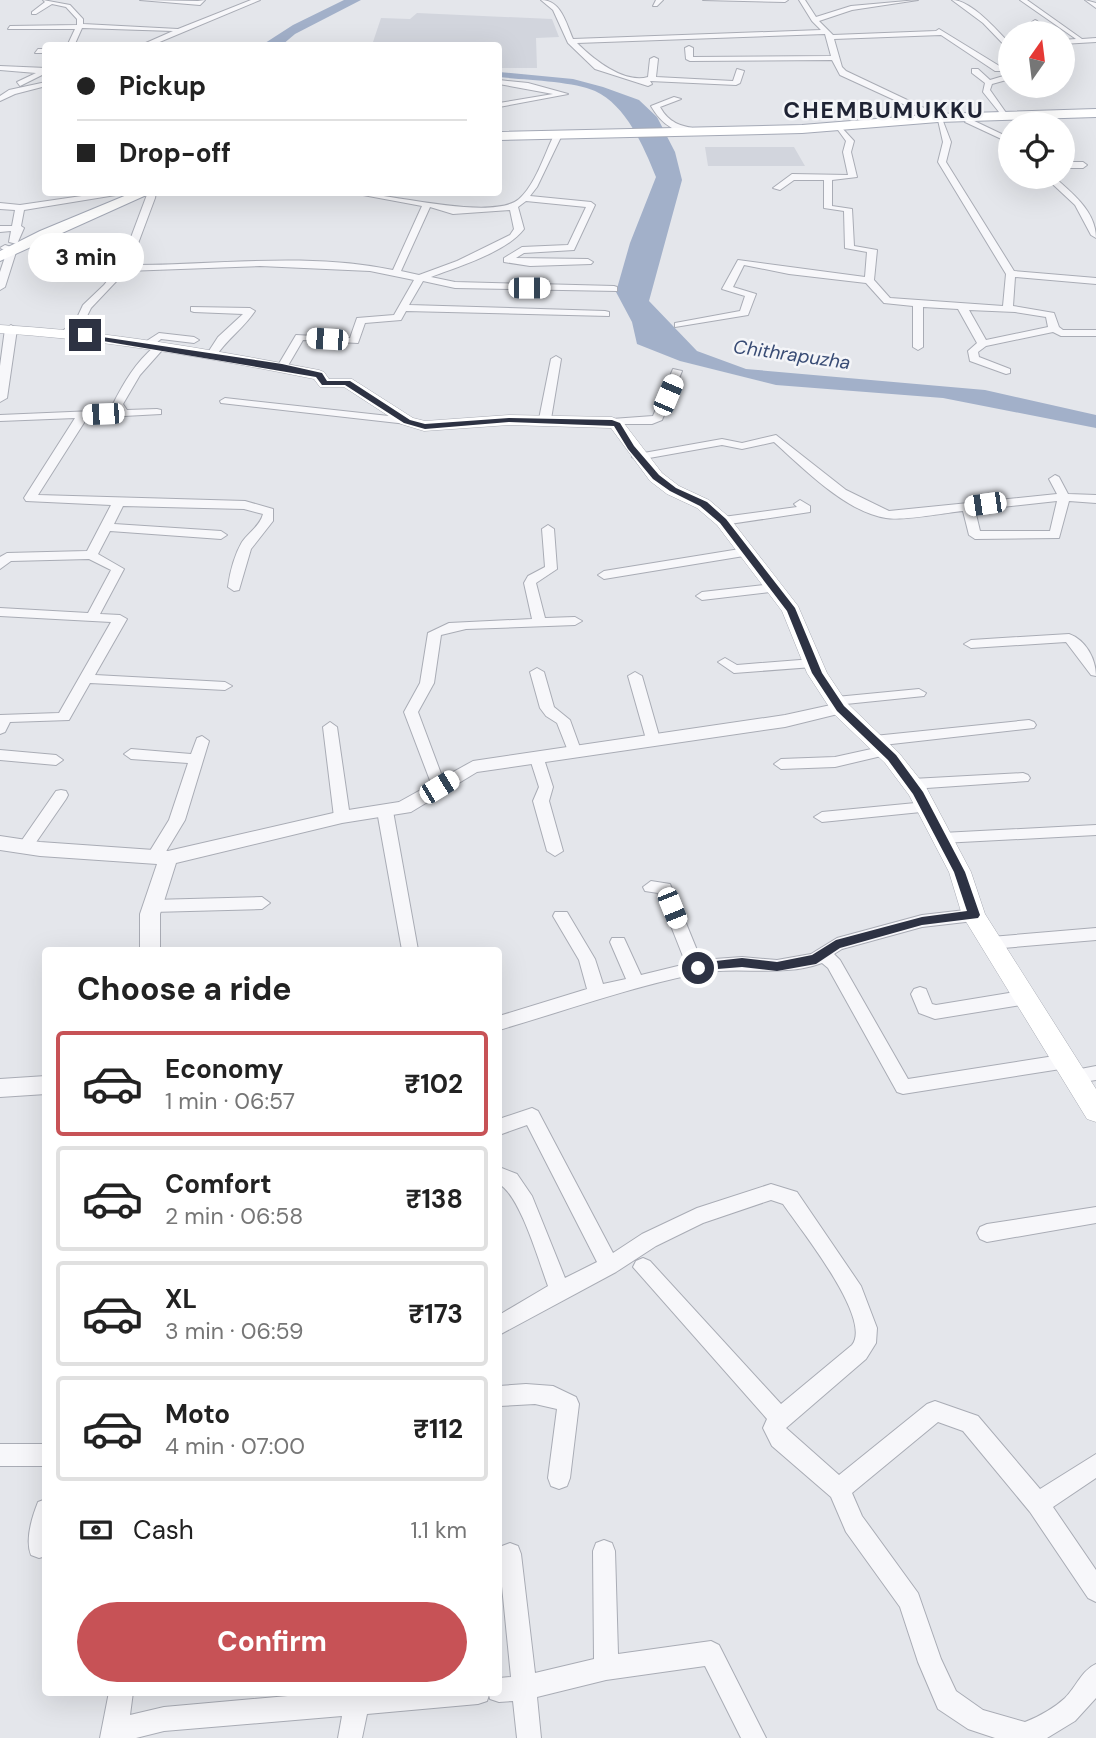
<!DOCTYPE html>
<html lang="en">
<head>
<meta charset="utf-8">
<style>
  :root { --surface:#fff; --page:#f2f2f2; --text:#222; --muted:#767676; --line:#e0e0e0; --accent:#c75256 }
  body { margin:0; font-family:"DM Sans",sans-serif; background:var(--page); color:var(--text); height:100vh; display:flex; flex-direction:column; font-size:26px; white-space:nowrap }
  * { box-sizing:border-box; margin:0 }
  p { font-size:23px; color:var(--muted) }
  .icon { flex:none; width:38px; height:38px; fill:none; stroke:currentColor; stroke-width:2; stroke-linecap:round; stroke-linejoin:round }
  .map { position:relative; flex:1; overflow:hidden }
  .side { position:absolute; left:42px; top:947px; width:460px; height:749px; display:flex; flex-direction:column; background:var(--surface); border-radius:7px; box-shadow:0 7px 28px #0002 }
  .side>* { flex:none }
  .hud { position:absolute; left:42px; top:42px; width:460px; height:154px; border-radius:7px; box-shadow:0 7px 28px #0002; display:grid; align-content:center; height:154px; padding:0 35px; background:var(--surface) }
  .needle { width:46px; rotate:14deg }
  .fabs { position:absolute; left:998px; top:21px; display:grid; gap:14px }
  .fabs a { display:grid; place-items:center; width:77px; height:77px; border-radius:50%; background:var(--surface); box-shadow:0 7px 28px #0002; font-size:35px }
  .end { position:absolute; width:32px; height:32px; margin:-16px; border:9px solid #2d3243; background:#fff; box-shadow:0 0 0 4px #fff }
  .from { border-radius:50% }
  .bubble { position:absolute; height:49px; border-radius:24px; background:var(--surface); box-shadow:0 7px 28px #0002; font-size:23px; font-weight:700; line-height:49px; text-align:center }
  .car { position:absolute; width:21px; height:42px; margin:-21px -10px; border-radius:9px; box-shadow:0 0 5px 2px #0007; background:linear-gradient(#fff 24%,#345 0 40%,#fff 0 76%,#345 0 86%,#fff 0) }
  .hud b { display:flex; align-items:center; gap:24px; height:66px; font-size:26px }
  .hud b+b { border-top:2px solid var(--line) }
  .hud i { width:18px; height:18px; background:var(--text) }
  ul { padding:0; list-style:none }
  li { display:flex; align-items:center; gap:21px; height:105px; margin:0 14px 10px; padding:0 21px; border:4px solid var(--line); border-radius:7px }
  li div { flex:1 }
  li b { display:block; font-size:26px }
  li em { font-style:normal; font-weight:700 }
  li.current { border-color:var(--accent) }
  li>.icon { width:63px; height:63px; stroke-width:1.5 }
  h2 { padding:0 35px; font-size:32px; line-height:84px }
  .pay { display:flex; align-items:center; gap:18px; height:77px; padding:0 35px; font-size:26px }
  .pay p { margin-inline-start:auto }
  .button { display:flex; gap:14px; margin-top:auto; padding:14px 35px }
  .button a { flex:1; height:80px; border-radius:42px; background:var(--accent); color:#fff; font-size:28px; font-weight:700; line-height:80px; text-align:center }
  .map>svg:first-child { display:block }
  .built { fill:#d2d5dd }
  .water { fill:#a2b0c9 }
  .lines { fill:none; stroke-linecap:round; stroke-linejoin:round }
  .minor-casing { stroke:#a9acb5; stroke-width:2 }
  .tertiary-casing { stroke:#a9acb5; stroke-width:2 }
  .secondary-casing { stroke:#a9acb5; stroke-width:1 }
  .primary-casing { stroke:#a4a9b6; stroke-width:2 }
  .minor { fill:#f7f7fa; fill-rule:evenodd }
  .tertiary { fill:#f7f7fa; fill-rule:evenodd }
  .secondary { fill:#fff; fill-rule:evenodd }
  .primary { fill:#fff; fill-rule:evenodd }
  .route { fill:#2d3243 }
  .labels { text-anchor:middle; stroke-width:5; stroke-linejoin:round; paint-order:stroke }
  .far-water-label { font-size:19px; font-style:italic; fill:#394c75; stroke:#f4f5f8 }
  .far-district-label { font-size:23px; font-weight:bold; letter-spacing:2px; fill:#1f2334; stroke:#f4f5f8 }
</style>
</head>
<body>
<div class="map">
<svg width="1096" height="1738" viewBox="0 0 1096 1738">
  <rect width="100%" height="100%" fill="#e4e6eb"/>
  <path class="built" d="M417,13L552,19L559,37L536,38L537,68H499V46L372,45L381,18L410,19Z
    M705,147H794L805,166H708Z"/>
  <path class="water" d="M344,0H361L295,34L282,45H262L293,25Z
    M499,72L573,79L603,87L639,100L657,117L675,152L682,180L649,301L697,351L746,369L985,390L1096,415V428L943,398L776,385L680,361L637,344L632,322L616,292L630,243L656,177C644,147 626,105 595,91C573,81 524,80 499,77Z"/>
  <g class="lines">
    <defs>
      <path id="minor" d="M43,0L70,5L83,19V24L178,29L251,0H260L150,46H139L173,31L82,28L74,46H67L75,29H8L10,26L77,25V19L66,7L52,4L36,14H32V12L45,2Z
        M140,0L198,1L205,0L200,5Z
        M541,0C561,0 566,23 573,39L821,30L812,21L799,0H805L816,17L851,6L918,0L852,10L819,21L833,35L936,31L939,29L1001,67V71H995L941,35L834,39L842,67L846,71L941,116L951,142L946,162L1014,271L1096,278V284L1015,277L1013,306L1054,313L1059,327L1063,330H1096V336H1061L1053,332L986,346L978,352L979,357L1010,369V373L1006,374L970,361L968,351L977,343L958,309L923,307V347L918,350L913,347V306L884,303L866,283L789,274L744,265L733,287L756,294L748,315L675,327V323L740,311L745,296L722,289L738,260L865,277L867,252L845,248L844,211L824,208V180H794L780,190L773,188L792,174L848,175L843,152L846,141L838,130L842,128L854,141L851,152L857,177L832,180V206L852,209L854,246L877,250L874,280L890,298L1003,306L1006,274L938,162L943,142L938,120L840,75L832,60L690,61L686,59L685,48L689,46L693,48V57L831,56L825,34L577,43C593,59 624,84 648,77L650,59L654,57L658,59L656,77L733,81L737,69L744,71L740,83L736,85L650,81L652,84L648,86L595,69L568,43L553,10ZM969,310L1015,312L1046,317L1048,327L986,340Z
        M656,0H663L657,6H653Z
        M703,0H788L785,2Z
        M952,0C971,0 997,30 1010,44V51L983,23Z
        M1020,0H1027L1082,39L1096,38V42L1062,44V40L1076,39Z
        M1085,0L1096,3V8Z
        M1035,20L1037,21L1051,33H1044L1032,22Z
        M38,49H46V53H35Z
        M0,66L46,68V73L20,86L17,82L36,73L0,70Z
        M972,69H978L990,80L1010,74V79L992,84L990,90L1009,117H1003L983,92L985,83L972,73Z
        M499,80L528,83L568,94L499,107V103L553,94L499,84Z
        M46,82V86L15,94L0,101V96L9,90Z
        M674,97L681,99L660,107C669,123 680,126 698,129V133C676,134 662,125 651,106Z
        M968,118L1010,138V143L965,122Z
        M557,135L561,137L537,187L530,196L591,202L595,205L574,250L524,253L516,258L588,259L593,262L591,264L530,266L504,262V258L522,247L568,245L586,207L526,201L518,207L524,229C507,252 457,267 431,277L455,282L614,286L617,287V291L455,288L423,281L409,305L605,311L609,312V316L406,311L401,320L365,323L358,343L303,340L286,369L282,370L277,367L296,335L350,338L357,318L394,315L414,280L370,271L260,266L126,271L91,308L83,324L69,335L60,333L76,320L83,305L104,285L121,264L148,192H156L155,198L130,265C217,265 306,252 393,270L422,206L347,192C385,192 492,222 519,199C535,185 544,156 553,137ZM430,207L453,214L510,210L514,229L510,235L457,261L419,275L401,271Z
        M1062,162H1083L1087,165L1083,168H1062Z
        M1045,177H1054C1072,193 1096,211 1096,238L1091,235L1075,205Z
        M109,192H134L24,210L21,226L24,228L17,244L9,242L11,231L0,232V226H12L15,210L0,209V203L20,205Z
        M5,245L17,249L5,287L0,290V272L7,251L0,248Z
        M191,307L250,308L255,311C244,328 227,339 216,356L212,357L207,354L218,337L243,314L194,312L191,311Z
        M159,333L194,337L199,340L194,343L161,339L150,348H142V344Z
        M155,346L164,348L140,375L123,404L127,410L157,409L161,410V414L87,418L38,495L245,501L273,509V521L251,549L239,590L234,591L228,587C230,572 234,556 242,542C249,532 260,526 263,514L244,509L123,506L114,524L221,531L227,535L221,539L110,531L98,554L124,569L100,614L120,615L127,619L95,675L225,682L232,686L225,690L90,683L69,720L10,722L5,732L0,734V715L59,713L111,622L0,616V608L88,613L111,570L89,559L11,561L0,569V557L7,553L87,551L111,505L26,501L24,498L75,418L0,421V415L117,410L113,404C124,382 136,362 155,346Z
        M556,356L561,359L551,419L545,422L539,419L551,359Z
        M673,369L682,371L662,420L652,424H608V420L612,419L653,416Z
        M225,398L407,418L413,421L407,424L221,403L220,401Z
        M776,435L846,490L889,511L1057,494L1049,479L1055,475L1059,477L1068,494L1096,495V503L1069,501L1059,538L975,539L969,535L963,511C943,513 905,521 886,518C846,512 803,468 774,442L742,449L722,445L638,460L632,457L638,454L722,439L742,443ZM1057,501L1050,531H980L975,510Z
        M800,500L810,506V512L723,525L717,521L723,517L797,507L794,504Z
        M548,525L554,529L557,569L536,583L545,618L575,617L582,621L575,625L466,629L441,635L434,683L418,712L446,787L439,792L434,791L404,712L420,683L428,633L449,623L532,619L524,583L528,576L545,567L542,529Z
        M746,548L752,552L750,555L604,579L598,575L604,571Z
        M773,584L778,585V591L702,600L696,596L702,592Z
        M1069,634C1086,640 1096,659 1096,676L1091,675L1066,642L971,648L964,644L971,640Z
        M725,658L737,665L813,659L820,663L813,667L734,673L718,662Z
        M537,668L544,672L554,707L570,720L582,753L580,756H570L557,723L546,716L540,708L530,672Z
        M635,672L642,676L660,739L658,742H648L646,739L628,676Z
        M919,689L926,693L924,696L836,705L829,701L836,697Z
        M1029,720L1034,722L1036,725L1034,728L874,746L867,741L874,736Z
        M330,722L337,727L350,817L342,822L334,817L323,727Z
        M202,736L209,741L185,820L159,863H147L145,859L169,820L188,763L131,759L124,754L131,749L191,754L197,738Z
        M885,746L892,751L890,754L835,767L781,769L774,764L781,759L835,757Z
        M0,750L56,755L63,760L56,765L0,760Z
        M537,754L544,759L553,787L549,801L563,851L555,856L547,851L533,801L539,787L530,759Z
        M1023,773L1028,775L1030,778L1028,781L912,789L905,784L912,779Z
        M61,790L66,791L68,795L66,799L30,851H20L17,847L20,843L56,791Z
        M926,802L934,807L931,811L822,822L814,817L822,812Z
        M385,806L393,811L418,950H402L377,811Z
        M1096,825V835L942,843L934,838L942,833Z
        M651,881L670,884L701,960L742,957L777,960L811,954L837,938L922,915L974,909L980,911L982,915L980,919L974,921L922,927L842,949L834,954L840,960L908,1079L1067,1054L1073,1056L1076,1061L1073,1066L1067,1068L903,1094L897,1092L828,968L822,963C781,978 737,965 695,974C628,988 564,1011 499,1030V1016L587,989L579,960L553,916L555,912H567L595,959L603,984L626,979L610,942L612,938H624L641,975L686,964L658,893L645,891L643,887Z
        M262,897L270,903L262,909L152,912L144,906L152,900Z
        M1096,928V940L991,949L985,947L983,943L985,939L991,937Z
        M920,987L926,989L932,1004L936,1005L1027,990L1033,992L1036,997L1033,1002L1027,1004L935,1019L919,1013L911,994L914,989Z
        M1096,1066V1080L1076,1083L1070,1081L1067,1076L1070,1071Z
        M532,1108L538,1111L613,1253L642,1234L697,1208L771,1184L797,1192L861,1286L877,1328L876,1343L866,1359L786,1428L839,1475L927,1404L935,1401L978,1416L1040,1489L1096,1454V1478L1053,1507L1096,1570V1602L1088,1598L1030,1512L963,1431L938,1422L852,1493L862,1516L918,1593L941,1659L956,1691L983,1710L1025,1722C1040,1716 1054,1708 1065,1698C1076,1687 1082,1670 1096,1664V1698L1075,1721L1047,1738H995L968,1729L938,1709L918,1662L900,1607L846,1532L831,1497L772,1446L763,1428L767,1419L633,1267L636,1261L643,1258L650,1261L781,1404L852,1345C873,1319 800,1229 783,1204L771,1200L703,1223L656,1246L616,1272L499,1335V1315L548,1286C539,1262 520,1195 499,1184V1167L517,1174L532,1196L565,1278L597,1262L527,1125L499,1135V1119Z
        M1096,1207V1223L987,1242L980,1239L977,1233L980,1227L987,1224Z
        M526,1384L553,1386L576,1397L579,1404L570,1478L567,1486L559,1489L551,1486L548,1478L557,1409L535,1404L499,1406V1386Z
        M0,1444H46V1466H0Z
        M46,1499V1556L39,1558L31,1555C25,1540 32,1517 38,1502Z
        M604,1540L612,1543L615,1551L618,1654L711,1641L719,1645L766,1738H741L705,1666L606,1680L537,1697L541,1738H517L513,1701L499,1702L490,1699L489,1695L487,1701L478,1704L367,1714L362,1738H338L342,1716L164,1731L136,1738H100L109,1692H133L130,1715L164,1707L333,1692H499V1678L511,1677L499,1556L502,1546L510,1543L518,1546L521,1554L535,1673L594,1659L593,1551L596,1543Z"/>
      <path id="tertiary" d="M11,325L17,329L7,398L0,402V366L5,329Z
        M840,703L846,704L849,708L846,712L785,727L477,772L411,812L342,823L176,863L160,914V950H140V914L157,864L40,856L0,850V836L40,842L168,851L342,811L399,802L473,761L785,715Z
        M46,1076V1094L0,1097V1079Z"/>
      <path id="secondary" d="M0,325C108,331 213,350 319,370L324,372L329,379H352L413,418L425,421L509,415L612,417L623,422L662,473L679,486L709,500L729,517L798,606L827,673L847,703L899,753L926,787L971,872L985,914L1096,1089V1122L1087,1119L962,915L949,872L909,795L885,763L833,713L807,673L782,611L717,525L697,508L667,494L650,481L611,428L509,425L424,431L401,424L344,387H320L314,379C210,358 106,340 0,333Z"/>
      <path id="primary" d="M1096,109V117L938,122L802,133L499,140V132L802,125L938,114Z
        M134,192H153L0,261V251L40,231Z"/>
    </defs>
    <use href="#minor" class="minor-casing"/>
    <use href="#tertiary" class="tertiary-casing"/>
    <use href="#secondary" class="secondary-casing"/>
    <use href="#primary" class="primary-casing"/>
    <use href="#minor" class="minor"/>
    <use href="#tertiary" class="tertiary"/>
    <use href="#secondary" class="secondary"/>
    <use href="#primary" class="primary"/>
  </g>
  <path class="route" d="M82,334L282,364L322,373L327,381H350L410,420L425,424L509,418L612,420L620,423L634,446L659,475L676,488L707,502L726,519L795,608L822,673L844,706L896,755L923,792L965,872L980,915L978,918L922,925L840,948L816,964L777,971L742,967L693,971V964L698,963L742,958L777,962L812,955L836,940L922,917L967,911L954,872L913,794L888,760L837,711L812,673L787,611L720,523L700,506L670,491L653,479L628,449L614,426L509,422L425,429L404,423L345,385H322L316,377L85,338Z"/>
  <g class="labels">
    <g class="far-water-label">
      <text transform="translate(792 354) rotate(8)" y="7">Chithrapuzha</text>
    </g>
    <g class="far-district-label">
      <text x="884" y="118">CHEMBUMUKKU</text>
    </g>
  </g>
</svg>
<div class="fabs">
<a><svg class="needle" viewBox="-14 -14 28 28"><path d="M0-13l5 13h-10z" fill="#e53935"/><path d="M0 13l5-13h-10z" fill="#767676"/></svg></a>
<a><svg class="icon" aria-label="locate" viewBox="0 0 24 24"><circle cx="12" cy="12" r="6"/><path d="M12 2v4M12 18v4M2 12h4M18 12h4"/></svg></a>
</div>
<i class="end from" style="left:698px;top:968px"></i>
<i class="end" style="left:85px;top:335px"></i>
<div class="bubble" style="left:28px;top:233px;width:116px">3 min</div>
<i class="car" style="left:529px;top:288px;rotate:90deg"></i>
<i class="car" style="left:327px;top:339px;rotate:274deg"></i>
<i class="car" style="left:668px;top:395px;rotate:23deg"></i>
<i class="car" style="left:103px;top:414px;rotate:268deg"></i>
<i class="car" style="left:985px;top:504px;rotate:262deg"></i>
<i class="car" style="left:439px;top:787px;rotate:59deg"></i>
<i class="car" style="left:672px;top:908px;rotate:158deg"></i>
<div class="hud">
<b><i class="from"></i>Pickup</b>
<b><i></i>Drop-off</b>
</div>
<section class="side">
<h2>Choose a ride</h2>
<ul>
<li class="current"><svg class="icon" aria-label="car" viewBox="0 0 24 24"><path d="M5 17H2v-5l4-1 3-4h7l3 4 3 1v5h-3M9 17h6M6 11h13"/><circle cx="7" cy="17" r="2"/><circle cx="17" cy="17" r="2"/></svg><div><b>Economy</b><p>1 min · 06:57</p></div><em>₹102</em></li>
<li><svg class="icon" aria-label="car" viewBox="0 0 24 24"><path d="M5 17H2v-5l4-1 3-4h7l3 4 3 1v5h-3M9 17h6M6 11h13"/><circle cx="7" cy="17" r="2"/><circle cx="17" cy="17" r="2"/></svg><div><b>Comfort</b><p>2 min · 06:58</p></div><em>₹138</em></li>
<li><svg class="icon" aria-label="car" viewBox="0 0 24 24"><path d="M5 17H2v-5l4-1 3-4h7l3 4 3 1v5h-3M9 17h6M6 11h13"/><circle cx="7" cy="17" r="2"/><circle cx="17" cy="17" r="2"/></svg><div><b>XL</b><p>3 min · 06:59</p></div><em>₹173</em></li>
<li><svg class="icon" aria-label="car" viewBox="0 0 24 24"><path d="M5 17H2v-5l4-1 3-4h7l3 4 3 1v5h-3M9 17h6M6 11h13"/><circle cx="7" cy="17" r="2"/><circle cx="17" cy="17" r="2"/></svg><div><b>Moto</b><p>4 min · 07:00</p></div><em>₹112</em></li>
</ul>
<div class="pay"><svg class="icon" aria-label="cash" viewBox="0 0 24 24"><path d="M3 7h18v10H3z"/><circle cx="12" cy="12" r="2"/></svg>Cash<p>1.1 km</p></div>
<div class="button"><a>Confirm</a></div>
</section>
</div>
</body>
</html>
